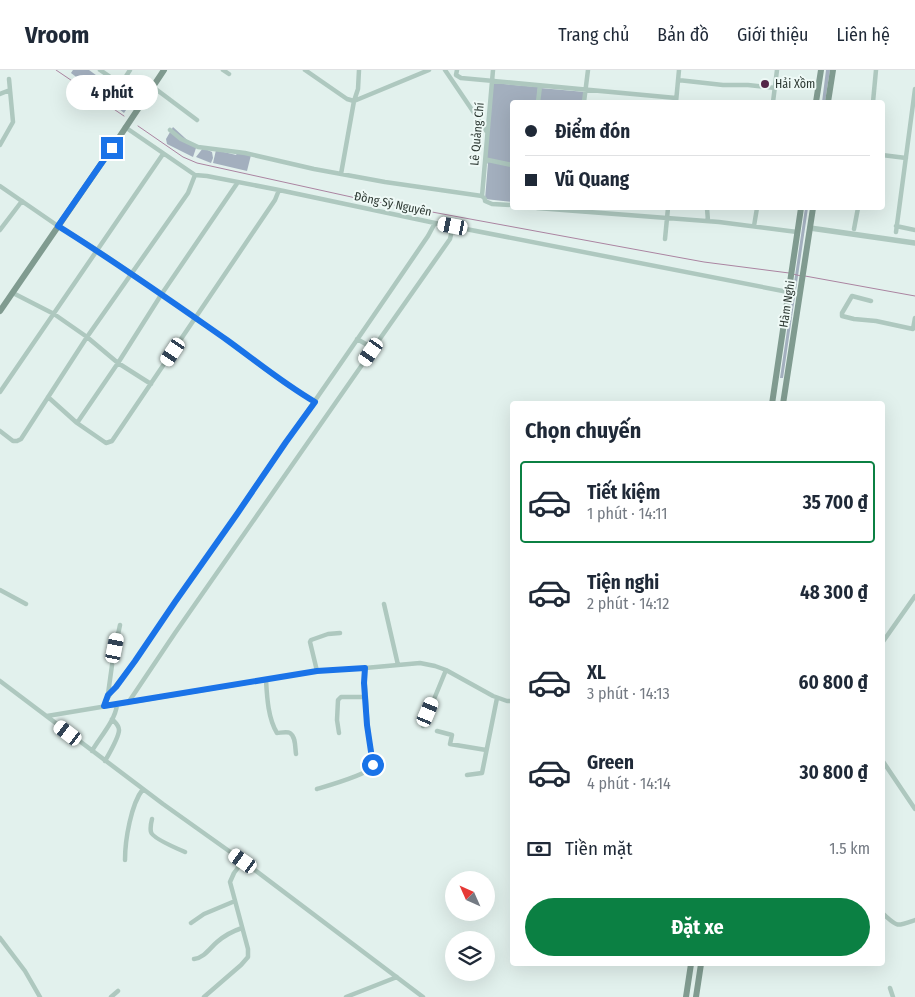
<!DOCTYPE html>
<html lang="vi">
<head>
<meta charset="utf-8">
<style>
  :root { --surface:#fff; --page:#f6f6f7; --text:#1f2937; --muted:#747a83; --line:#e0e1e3; --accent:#0b8043 }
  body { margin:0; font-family:"Fira Sans Condensed",sans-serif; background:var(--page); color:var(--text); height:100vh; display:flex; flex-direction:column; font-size:19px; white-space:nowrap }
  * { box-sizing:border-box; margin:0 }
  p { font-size:16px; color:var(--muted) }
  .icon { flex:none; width:28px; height:28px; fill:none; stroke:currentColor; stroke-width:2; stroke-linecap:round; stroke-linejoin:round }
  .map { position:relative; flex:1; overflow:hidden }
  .side { position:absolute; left:510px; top:331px; width:375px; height:565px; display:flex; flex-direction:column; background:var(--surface); border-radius:5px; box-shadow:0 5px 20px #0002 }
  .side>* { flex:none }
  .top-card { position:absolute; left:510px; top:30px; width:375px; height:110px; border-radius:5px; box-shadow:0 5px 20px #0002; display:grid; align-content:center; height:110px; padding:0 15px; background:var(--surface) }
  .needle { width:32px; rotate:315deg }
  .buttons { position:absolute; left:445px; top:801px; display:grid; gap:10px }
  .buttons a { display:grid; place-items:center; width:50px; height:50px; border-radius:50%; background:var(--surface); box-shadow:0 5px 20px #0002; font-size:25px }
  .end { position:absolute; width:22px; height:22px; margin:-11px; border:6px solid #1a73e8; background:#fff; box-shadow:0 0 0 2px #fff }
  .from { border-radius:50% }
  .bubble { position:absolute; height:35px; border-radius:18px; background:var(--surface); box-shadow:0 5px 20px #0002; font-size:16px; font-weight:700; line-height:35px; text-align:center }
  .car { position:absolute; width:15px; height:30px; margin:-15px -8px; border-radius:6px; box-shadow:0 0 4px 1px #0007; background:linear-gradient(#fff 24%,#345 0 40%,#fff 0 76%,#345 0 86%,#fff 0) }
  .top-card b { display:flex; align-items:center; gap:18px; height:48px; font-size:19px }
  .top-card b+b { border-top:1px solid var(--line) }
  .top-card i { width:12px; height:12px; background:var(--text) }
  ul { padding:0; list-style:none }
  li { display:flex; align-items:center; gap:15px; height:82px; margin:0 10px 8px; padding:0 5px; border:2px solid transparent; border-radius:5px }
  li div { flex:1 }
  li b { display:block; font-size:19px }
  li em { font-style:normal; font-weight:700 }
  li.selected { border-color:var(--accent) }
  li>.icon { width:45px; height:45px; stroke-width:1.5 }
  h2 { padding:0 15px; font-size:22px; line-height:60px }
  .pay { display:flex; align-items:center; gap:12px; height:55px; padding:0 15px; font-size:19px }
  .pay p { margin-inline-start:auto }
  .cta { display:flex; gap:10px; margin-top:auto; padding:10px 15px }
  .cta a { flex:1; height:58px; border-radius:30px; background:var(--accent); color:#fff; font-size:20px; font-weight:700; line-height:58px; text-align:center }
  header { display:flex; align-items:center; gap:30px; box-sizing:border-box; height:70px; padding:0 25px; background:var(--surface); border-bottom:1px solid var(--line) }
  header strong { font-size:24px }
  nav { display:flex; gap:28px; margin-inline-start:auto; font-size:18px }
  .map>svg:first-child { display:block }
  .green { fill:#a3afbe }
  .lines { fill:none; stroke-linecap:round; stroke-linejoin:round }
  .stream { stroke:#ab84a1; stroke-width:1 }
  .minor { stroke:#aec8bf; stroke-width:4.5 }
  .tertiary { stroke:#aec8bf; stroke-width:5.5 }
  .secondary { stroke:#809b90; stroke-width:6 }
  .route { stroke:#1a73e8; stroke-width:6 }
  .poi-dot { fill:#542647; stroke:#eef9f6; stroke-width:2 }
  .labels { text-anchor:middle; stroke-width:4; stroke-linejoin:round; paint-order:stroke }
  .poi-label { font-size:12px; fill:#2c3832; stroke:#eef9f6; text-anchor:start }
  .street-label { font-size:12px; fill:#2c3832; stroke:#eef9f6 }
</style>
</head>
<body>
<header>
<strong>Vroom</strong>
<nav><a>Trang chủ</a><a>Bản đồ</a><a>Giới thiệu</a><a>Liên hệ</a></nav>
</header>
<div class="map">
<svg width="915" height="927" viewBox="0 0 915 927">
  <rect width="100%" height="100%" fill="#e2f1ed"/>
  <path class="green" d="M73,0H89L100,8L92,19L71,3Z
    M826,0H830L825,32H822Z
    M107,5L137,24L124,43L98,22Z
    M492,13L538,17L537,32H512V132L485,129L488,93H484Z
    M540,18L585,22L584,32H538Z
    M173,57L196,78L193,87L167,74L166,69Z
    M203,78L212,82L213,88L211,93L196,87Z
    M216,80L236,85L238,82L251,85L247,101L213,93Z
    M805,138H808L783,308H780Z"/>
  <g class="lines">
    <path class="stream" d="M56,0L124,46
      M138,56L183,87L197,93L356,128L633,179L704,192L789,203
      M793,204L801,206
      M805,206L915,226"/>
    <path class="minor" d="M100,0L144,30
      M223,0L229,4
      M305,0L347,29L354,31
      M445,0L487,62
      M457,0L456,5L461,8L676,28
      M493,0L482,126L485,129V131L492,134L512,135
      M678,10L723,15H748L775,18
      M121,14L130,0
      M153,17L197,50
      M0,24L10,20
      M354,31L429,0
      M538,32L540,16
      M584,32L588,0
      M676,32L679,0
      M773,32L777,0
      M873,32L876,0
      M125,57L195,105L207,106L279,120L435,153L788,222
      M170,60L181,69L198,77L245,83L314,99L385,112L482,126
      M0,75L13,52L9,9
      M882,85L906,88
      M485,93L488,90L512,95
      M341,104L354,31L358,19L359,0
      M0,116L58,156L97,180L131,203L228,271L283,312L315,332
      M537,138L719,152L797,162
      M707,138L708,151
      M754,156L757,138
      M896,156L915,160
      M854,159L858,138
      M0,160L22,131
      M896,162L915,19
      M665,169L668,138
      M13,223L54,244L87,267L118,293L151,314
      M871,231L852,226L842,243V246L854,249L876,251L913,259L915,248
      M372,280L450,169L453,156
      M0,322L163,84
      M48,327L77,353L106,373L112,371L275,130L279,120
      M77,353L118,293L161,225L238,112
      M0,361L13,371H17L21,369L87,267L188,123L195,105
      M0,520L26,534
      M384,534L398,595
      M882,573L915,526
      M317,601L310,572L311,570L328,564L340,563
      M266,610C267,627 268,648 277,663C280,663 287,661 290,663C296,667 295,678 296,684
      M0,611L163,734L243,791L423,927
      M108,624L113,588L120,555
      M128,633L175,563L371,282L372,279L371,277L357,269
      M104,636C109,621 126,604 136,590C159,555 182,521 207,487C234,449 259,410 286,372C334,304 381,235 428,166L435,153
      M47,646L317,601L365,598L420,593L435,596L446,600L493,626L507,631H512
      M423,656L446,600
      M437,661L452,665L450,674L486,680
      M339,663L337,650L338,630L341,627H366
      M92,681C100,667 115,651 117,635
      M882,690L915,739
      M105,691C109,684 119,667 119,660C119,655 115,652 112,649
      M467,705L482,703L497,628
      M317,719C327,716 365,705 371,698C375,693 372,685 371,679C367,663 367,646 366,629C365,619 364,609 365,598
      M152,749C151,753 150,758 151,762C152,768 178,779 185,782
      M125,790C125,770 131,734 143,719
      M882,843C898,857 895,857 915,850
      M191,853L204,844L235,831
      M0,868L25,901L40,927
      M194,889C204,888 210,878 217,872C224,866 233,861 242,858
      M890,918L893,927
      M111,927L118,921
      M204,927L241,895L248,887V879L230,812L234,803L243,791
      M346,927L397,907"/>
    <path class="tertiary" d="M810,158L915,173"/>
    <path class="secondary" d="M816,32L821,0
      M828,32L833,0
      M0,241L112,78L164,0
      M772,334L801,138
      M783,334L813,138
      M686,927L691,894
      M696,927L701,894"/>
  </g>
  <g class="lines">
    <path class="route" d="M112,78L58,156C116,192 171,231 227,270C256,291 284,314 315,332L286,372L237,444L175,532L135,591L116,617L108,625L104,636L317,601L365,598L364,613L367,655L373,695"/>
  </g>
  <circle class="poi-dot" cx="765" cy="14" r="5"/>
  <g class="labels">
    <g class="poi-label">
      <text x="775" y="18">Hải Xồm</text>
    </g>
    <g class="street-label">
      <text transform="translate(477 64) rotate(-85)" y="4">Lê Quảng Chí</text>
      <text transform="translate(393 134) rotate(12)" y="4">Đồng Sỹ Nguyên</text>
      <text transform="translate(787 234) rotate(-81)" y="4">Hàm Nghi</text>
    </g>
  </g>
</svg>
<div class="buttons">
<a><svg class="needle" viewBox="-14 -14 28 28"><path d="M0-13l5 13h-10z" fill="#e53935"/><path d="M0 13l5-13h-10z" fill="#747a83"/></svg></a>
<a><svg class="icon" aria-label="layers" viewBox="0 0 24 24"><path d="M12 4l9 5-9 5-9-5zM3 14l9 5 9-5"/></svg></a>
</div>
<i class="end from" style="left:373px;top:695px"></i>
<i class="end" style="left:112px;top:78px"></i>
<div class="bubble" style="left:66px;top:5px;width:92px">4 phút</div>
<i class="car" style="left:453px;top:156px;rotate:281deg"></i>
<i class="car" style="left:173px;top:282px;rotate:214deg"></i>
<i class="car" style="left:371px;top:282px;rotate:215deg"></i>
<i class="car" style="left:115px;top:578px;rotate:11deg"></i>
<i class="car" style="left:428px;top:642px;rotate:23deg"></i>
<i class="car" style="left:68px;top:663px;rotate:307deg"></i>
<i class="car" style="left:243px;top:791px;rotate:305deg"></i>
<div class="top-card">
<b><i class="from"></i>Điểm đón</b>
<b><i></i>Vũ Quang</b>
</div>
<section class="side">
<h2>Chọn chuyến</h2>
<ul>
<li class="selected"><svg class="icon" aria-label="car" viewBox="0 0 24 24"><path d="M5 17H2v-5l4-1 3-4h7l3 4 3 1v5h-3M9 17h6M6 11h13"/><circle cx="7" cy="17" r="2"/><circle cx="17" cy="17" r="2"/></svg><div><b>Tiết kiệm</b><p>1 phút · 14:11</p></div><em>35 700 ₫</em></li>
<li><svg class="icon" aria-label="car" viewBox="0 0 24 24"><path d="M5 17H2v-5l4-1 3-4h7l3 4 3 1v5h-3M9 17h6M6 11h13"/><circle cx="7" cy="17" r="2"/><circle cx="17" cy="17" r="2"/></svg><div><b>Tiện nghi</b><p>2 phút · 14:12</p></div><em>48 300 ₫</em></li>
<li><svg class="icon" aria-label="car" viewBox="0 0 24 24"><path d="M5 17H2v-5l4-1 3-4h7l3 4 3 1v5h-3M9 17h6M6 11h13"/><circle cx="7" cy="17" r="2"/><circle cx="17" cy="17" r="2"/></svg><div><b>XL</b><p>3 phút · 14:13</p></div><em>60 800 ₫</em></li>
<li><svg class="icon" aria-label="car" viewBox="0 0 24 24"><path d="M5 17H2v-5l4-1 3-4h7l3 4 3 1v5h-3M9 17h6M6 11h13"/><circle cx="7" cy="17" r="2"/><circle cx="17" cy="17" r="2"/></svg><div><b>Green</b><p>4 phút · 14:14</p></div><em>30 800 ₫</em></li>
</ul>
<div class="pay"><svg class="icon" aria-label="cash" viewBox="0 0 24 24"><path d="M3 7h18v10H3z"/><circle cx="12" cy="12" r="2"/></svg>Tiền mặt<p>1.5 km</p></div>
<div class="cta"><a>Đặt xe</a></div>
</section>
</div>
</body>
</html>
